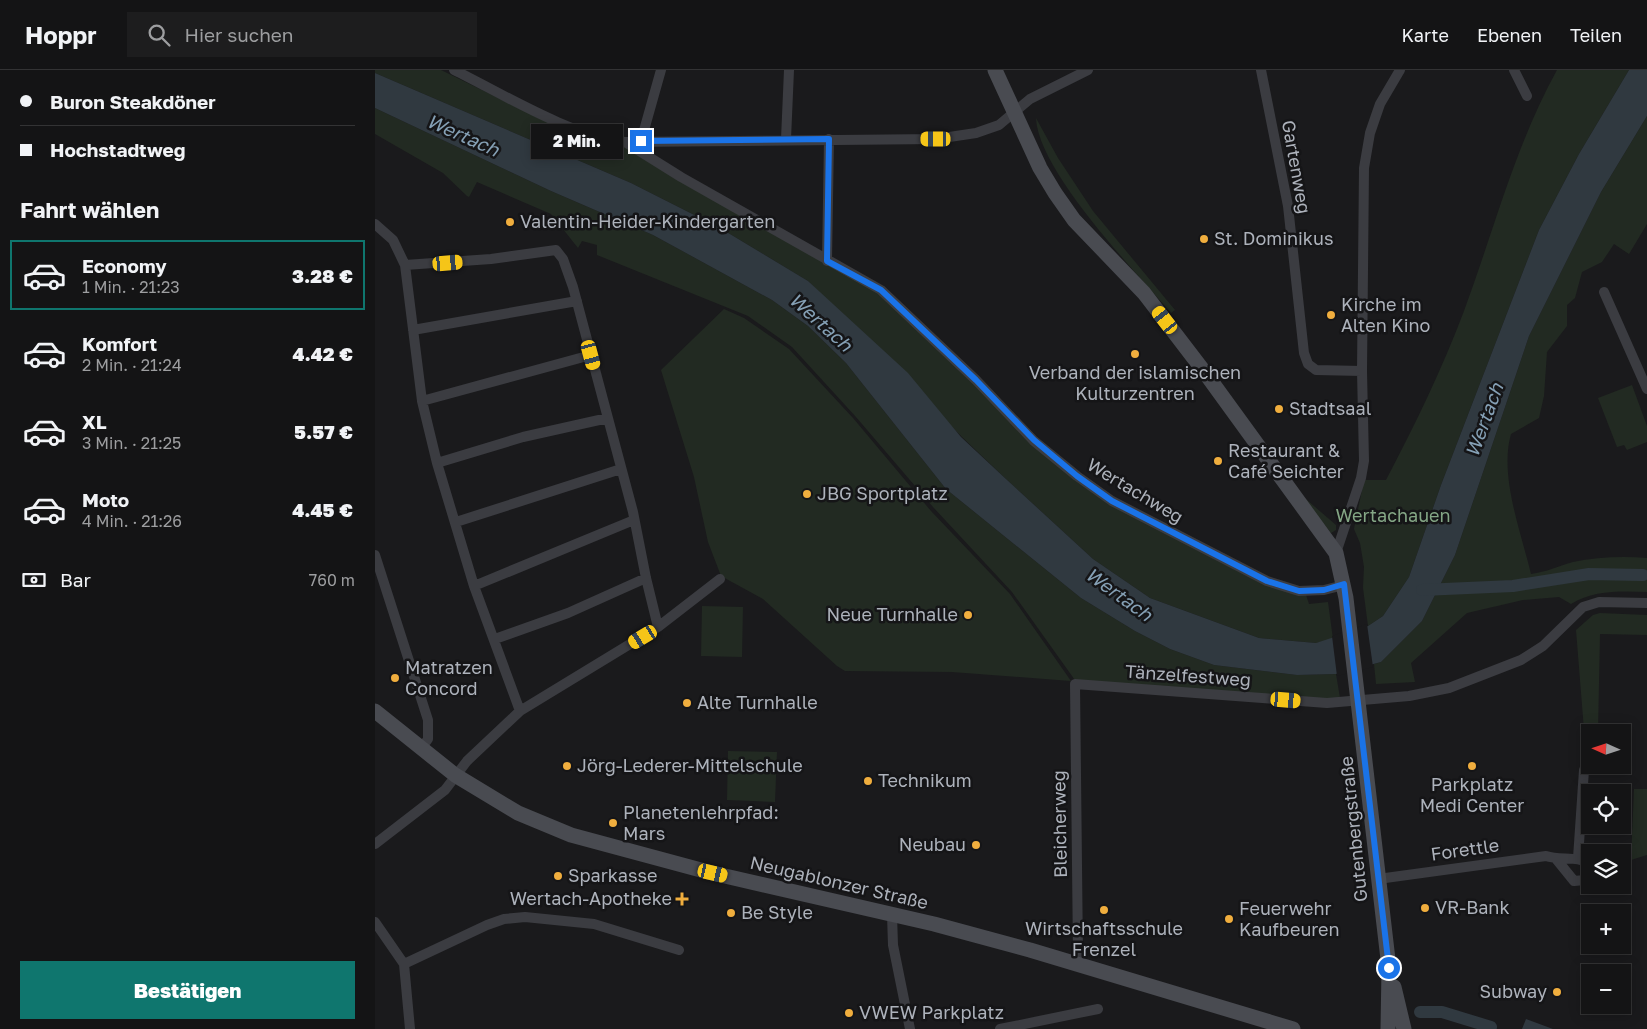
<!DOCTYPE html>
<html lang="de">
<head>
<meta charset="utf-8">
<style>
  :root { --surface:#141415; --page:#1d1d1e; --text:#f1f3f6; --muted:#9d9ea0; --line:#333334; --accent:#0f766e }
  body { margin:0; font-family:"Golos Text",sans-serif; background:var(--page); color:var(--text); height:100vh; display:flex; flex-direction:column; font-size:19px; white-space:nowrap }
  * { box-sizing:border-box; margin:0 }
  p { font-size:16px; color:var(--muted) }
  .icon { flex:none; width:28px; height:28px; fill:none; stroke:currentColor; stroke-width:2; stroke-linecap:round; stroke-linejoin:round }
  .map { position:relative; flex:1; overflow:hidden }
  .details { display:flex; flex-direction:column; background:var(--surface); width:375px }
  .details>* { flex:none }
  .hud { display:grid; align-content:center; height:110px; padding:0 20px; background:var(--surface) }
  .needle { width:32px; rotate:273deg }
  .fabs { position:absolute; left:1206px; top:654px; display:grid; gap:10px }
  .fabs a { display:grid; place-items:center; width:50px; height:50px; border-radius:0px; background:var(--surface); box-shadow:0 2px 12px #0003,0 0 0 1px var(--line); font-size:25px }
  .end { position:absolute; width:22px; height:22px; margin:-11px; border:6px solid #1a73e8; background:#fff; box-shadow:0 0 0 2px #fff }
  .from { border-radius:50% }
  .bubble { position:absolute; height:35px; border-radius:0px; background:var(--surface); box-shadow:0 2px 12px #0003,0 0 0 1px var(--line); font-size:16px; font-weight:800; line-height:35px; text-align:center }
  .car { position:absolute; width:15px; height:30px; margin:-15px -8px; border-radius:6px; box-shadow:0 0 4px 1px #0007; background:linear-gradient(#f5c518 24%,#345 0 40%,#f5c518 0 76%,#345 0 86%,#f5c518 0) }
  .hud b { display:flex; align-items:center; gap:18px; height:48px; font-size:19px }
  .hud b+b { border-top:1px solid var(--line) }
  .hud i { width:12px; height:12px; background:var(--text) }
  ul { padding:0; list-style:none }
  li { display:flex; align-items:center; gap:15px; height:70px; margin:0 10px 8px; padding:0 10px; border:2px solid transparent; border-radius:0px }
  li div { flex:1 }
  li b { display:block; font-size:19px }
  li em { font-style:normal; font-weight:800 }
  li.current { border-color:var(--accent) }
  li>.icon { width:45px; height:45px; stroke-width:1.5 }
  h2 { padding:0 20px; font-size:22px; line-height:60px }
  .pay { display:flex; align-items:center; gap:12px; height:55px; padding:0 20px; font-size:19px }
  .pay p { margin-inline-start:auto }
  .cta { display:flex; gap:10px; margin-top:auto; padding:10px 20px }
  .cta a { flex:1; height:58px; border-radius:0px; background:var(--accent); color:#fff; font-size:20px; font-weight:800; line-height:58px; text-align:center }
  header { display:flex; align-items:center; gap:30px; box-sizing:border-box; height:70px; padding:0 25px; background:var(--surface); border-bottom:1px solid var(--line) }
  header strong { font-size:24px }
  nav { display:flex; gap:28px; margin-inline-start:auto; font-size:18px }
  .search { width:350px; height:45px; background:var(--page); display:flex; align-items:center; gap:12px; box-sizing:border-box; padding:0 18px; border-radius:0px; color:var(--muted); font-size:19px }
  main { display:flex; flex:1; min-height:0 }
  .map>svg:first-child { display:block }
  .green { fill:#222a22 }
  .water { fill:#303940 }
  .pier { fill:#1a1a1c }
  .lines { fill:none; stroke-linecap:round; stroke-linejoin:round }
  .canal { stroke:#303940; stroke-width:12 }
  .street { stroke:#3b3c41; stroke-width:10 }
  .secondary { stroke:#494b51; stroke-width:15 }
  .route { stroke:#1a73e8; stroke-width:6 }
  .poi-dot { fill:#f0ae3e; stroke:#151517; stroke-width:2 }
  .labels { text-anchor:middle; stroke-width:5; stroke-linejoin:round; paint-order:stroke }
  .street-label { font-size:18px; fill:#adb2bb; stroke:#151517 }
  .poi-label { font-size:18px; fill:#adb2bb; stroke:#151517; text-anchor:start }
  .park-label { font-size:18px; fill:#84a685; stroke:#151517 }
  .water-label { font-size:19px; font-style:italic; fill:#85a0b5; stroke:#151517 }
</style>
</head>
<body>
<header>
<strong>Hoppr</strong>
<div class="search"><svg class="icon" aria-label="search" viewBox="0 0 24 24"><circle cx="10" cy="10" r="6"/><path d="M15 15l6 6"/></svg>Hier suchen</div>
<nav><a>Karte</a><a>Ebenen</a><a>Teilen</a></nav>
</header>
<main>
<section class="details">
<div class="hud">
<b><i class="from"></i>Buron Steakdöner</b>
<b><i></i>Hochstadtweg</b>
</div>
<h2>Fahrt wählen</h2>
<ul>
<li class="current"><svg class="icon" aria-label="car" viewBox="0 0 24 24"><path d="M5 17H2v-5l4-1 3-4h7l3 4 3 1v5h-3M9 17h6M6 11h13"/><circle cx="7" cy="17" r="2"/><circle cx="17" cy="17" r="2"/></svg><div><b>Economy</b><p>1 Min. · 21:23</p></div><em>3.28 €</em></li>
<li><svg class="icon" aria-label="car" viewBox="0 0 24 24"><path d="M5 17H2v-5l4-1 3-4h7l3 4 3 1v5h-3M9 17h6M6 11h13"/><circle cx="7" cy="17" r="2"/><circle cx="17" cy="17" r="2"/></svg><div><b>Komfort</b><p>2 Min. · 21:24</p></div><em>4.42 €</em></li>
<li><svg class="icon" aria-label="car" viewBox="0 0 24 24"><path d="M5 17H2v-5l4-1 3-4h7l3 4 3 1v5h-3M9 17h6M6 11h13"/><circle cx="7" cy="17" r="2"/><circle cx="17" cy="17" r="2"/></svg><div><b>XL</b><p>3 Min. · 21:25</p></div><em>5.57 €</em></li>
<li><svg class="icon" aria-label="car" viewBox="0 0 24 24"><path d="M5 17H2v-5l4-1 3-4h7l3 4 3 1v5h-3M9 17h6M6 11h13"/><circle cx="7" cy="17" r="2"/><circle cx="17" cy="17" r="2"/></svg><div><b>Moto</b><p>4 Min. · 21:26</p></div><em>4.45 €</em></li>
</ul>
<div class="pay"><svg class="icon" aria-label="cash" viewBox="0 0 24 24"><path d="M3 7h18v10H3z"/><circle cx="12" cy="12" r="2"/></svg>Bar<p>760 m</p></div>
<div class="cta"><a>Bestätigen</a></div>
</section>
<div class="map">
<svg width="1272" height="959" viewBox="0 0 1272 959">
  <rect width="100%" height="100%" fill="#1a1a1c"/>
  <path class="green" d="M0,0H66L150,41L250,74L505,221L556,272L735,434L872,506L931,525L934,534L953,532L958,569L941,573L884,568L775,528L718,489L631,409L587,367L433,211L345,158L256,113L0,3Z
    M1182,0H1254L1204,84L1164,160L1066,415L1034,507L1008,546L993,556L988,518L989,497L985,473L979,459L989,410H1011C1040,355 1067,299 1089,241C1119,160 1140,76 1182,0Z
    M0,38L176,121L278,165L397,230L433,256L471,293L571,419L706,528L760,561L795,579L839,595L922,605L961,604L965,628L953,629L702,613L637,522L558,437L481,347L417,277L373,246L222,185V175L207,171L203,178L176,144L102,112L94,127L92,126L68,103L0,64Z
    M1272,46V154L1254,184L1239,174L1227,192L1207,202L1200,228L1192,235V256L1172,282L1169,326L1164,348L1136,364C1124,405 1146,462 1156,504C1171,502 1184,496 1198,492C1221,487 1248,486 1272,488V522C1246,521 1218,520 1196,534L1184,527L1148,530L1092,543L1036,593L1040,612L1001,614L999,594L1006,592L1047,551L1080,485L1154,266L1226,122Z
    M661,48L683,88L718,141L800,240L796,243C760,201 663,101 661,48Z
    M349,239L369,248L414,279L478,348L556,441L635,524L696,611L577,602L470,601L462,596L388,529L346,506L333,472L319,407L286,300Z
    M1257,315L1272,356V372L1252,380L1249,375L1242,377L1223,328Z
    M925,424L961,455V460L956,463Z
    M327,536L368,537L367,587L326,586Z
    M1225,543L1272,545V565L1225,564L1223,662H1215V685H1211L1201,560L1218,545Z
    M353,681L402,682L400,732L352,730Z
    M1259,719H1272V785L1256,790Z"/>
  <path class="water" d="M1254,0H1272V46L1226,122L1154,266L1080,485L1047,551L1006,592L961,604L922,605L839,595L795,579L760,561L706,528L571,419L471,293L433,256L397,230L278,165L176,121L0,38V3L256,113L345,158L433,211L533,303L586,367L631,409L718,489L775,528L884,568L941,573L993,556L1008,546L1034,507L1066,415L1164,160L1204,84Z
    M1151,949L1178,959H1147Z"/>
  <path class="pier" d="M992,554L998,597L962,606L957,566Z"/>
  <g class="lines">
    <path class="canal" d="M1047,520L1138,516L1214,504L1268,505
      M1045,942H1067L1116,957"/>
    <path class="street" d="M79,0C128,24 197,67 250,72L561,69L601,63L624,55L655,29L713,0
      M886,0L913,136L929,283L933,294L941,300L987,301
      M1139,0L1152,26
      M411,69L414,0
      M266,71L286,0
      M250,72L306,107L506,220L601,310L659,371L702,406L737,431L892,511L924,521L949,520L969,515
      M0,154L18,170L30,195L47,331L62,393L99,516L145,641
      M452,191L454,69
      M1229,222L1272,319
      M38,260L202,231
      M47,331L216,285
      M62,393L148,367L233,348
      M81,452L246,399
      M961,483L986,408L989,391L987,301L989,98L995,63L1005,34L1025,0
      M0,485L53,650V669L46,679
      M99,516L259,450
      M283,557L345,509
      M120,569L193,543L271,508
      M0,774L70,720L92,691L145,641L283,557L271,508L258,442L198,217L188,189L181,180L116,189L30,195
      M1203,788L1209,700
      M1003,809L1171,786C1185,791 1204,785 1213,794L1214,804L1210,810L1199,811L1182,790
      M517,845L518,875L535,959
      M0,852L29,894L35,959
      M29,894L112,855L129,849L150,847L219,854L304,880
      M700,894L703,885L700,614L952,633L1034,626L1074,618L1146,590L1168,576L1208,537L1224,532L1272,533
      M625,959L723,939"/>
    <path class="secondary" d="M620,0L665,98L680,123L699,150L769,223L831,304L961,483L971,528L1014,898L1013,959
      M0,641L80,705L143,743L196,765L337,803L559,854L655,880L918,959
      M1019,917L1029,959"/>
  </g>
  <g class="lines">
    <path class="route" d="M266,71L454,69L452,191L506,220L601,310L659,370L702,406L737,431L892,511L924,521L949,520L969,514L1014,898"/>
  </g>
  <g class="poi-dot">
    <circle cx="135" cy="152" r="5"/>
    <circle cx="829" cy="169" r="5"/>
    <circle cx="956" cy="245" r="5"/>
    <circle cx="760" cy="284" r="5"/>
    <circle cx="904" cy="339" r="5"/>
    <circle cx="843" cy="391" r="5"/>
    <circle cx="432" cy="424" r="5"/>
    <circle cx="593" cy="545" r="5"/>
    <circle cx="20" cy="608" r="5"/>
    <circle cx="312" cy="633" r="5"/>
    <circle cx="192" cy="696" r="5"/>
    <circle cx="1097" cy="696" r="5"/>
    <circle cx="493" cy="711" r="5"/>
    <circle cx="238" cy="753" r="5"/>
    <circle cx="601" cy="775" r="5"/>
    <circle cx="183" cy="806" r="5"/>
    <path d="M304.5 821.5h5v5h5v5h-5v5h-5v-5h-5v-5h5z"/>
    <circle cx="1050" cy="838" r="5"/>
    <circle cx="729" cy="840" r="5"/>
    <circle cx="356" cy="843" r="5"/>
    <circle cx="854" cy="849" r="5"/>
    <circle cx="1182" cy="922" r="5"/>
    <circle cx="474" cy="943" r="5"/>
  </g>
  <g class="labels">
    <g class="street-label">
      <text transform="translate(921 97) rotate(80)" y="6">Gartenweg</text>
      <text transform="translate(760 421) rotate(31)" y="6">Wertachweg</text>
      <text transform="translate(813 606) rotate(4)" y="6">Tänzelfestweg</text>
      <text transform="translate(685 754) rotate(-91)" y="6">Bleicherweg</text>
      <text transform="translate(979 759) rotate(-96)" y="6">Gutenbergstraße</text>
      <text transform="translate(1090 780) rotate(-8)" y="6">Forettle</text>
      <text transform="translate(464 813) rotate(13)" y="6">Neugablonzer Straße</text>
    </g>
    <g class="poi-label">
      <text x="145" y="158">Valentin-Heider-Kindergarten</text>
      <text x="839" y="175">St. Dominikus</text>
      <text x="966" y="241">Kirche im<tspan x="966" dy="21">Alten Kino</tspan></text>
      <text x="760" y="309" text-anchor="middle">Verband der islamischen<tspan x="760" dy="21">Kulturzentren</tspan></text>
      <text x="914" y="345">Stadtsaal</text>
      <text x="853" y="387">Restaurant &amp;<tspan x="853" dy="21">Café Seichter</tspan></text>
      <text x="442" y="430">JBG Sportplatz</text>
      <text x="583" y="551" text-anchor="end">Neue Turnhalle</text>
      <text x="30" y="604">Matratzen<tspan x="30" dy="21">Concord</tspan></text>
      <text x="322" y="639">Alte Turnhalle</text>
      <text x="202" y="702">Jörg-Lederer-Mittelschule</text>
      <text x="503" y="717">Technikum</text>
      <text x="1097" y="721" text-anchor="middle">Parkplatz<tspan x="1097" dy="21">Medi Center</tspan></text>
      <text x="248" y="749">Planetenlehrpfad:<tspan x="248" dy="21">Mars</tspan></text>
      <text x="591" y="781" text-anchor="end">Neubau</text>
      <text x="193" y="812">Sparkasse</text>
      <text x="297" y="835" text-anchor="end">Wertach-Apotheke</text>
      <text x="1060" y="844">VR-Bank</text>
      <text x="864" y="845">Feuerwehr<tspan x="864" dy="21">Kaufbeuren</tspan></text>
      <text x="366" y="849">Be Style</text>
      <text x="729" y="865" text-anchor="middle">Wirtschaftsschule<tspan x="729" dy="21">Frenzel</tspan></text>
      <text x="1172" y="928" text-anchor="end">Subway</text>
      <text x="484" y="949">VWEW Parkplatz</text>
    </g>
    <g class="park-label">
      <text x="1018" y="452">Wertachauen</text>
    </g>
    <g class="water-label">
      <text transform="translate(88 65) rotate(24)" y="7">Wertach</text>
      <text transform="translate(446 252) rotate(42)" y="7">Wertach</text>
      <text transform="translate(1109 350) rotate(-70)" y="7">Wertach</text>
      <text transform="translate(744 524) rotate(36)" y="7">Wertach</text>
    </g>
  </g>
</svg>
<div class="fabs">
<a><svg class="needle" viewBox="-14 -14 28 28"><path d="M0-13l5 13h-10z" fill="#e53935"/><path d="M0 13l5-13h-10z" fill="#9d9ea0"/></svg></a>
<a><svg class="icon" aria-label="locate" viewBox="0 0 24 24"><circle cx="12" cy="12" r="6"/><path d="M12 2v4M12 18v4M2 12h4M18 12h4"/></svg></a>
<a><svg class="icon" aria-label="layers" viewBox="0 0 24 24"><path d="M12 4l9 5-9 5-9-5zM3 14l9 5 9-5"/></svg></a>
<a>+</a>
<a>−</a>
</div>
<i class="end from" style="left:1014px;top:898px"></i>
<i class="end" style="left:266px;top:71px"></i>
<div class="bubble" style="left:156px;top:54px;width:92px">2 Min.</div>
<i class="car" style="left:561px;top:69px;rotate:270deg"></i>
<i class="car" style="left:73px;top:193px;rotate:85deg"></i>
<i class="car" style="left:790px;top:250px;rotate:322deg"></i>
<i class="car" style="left:216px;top:285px;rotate:165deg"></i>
<i class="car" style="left:268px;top:567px;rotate:239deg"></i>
<i class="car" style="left:911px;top:630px;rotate:95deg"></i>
<i class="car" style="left:338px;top:803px;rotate:103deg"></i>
</div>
</main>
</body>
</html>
